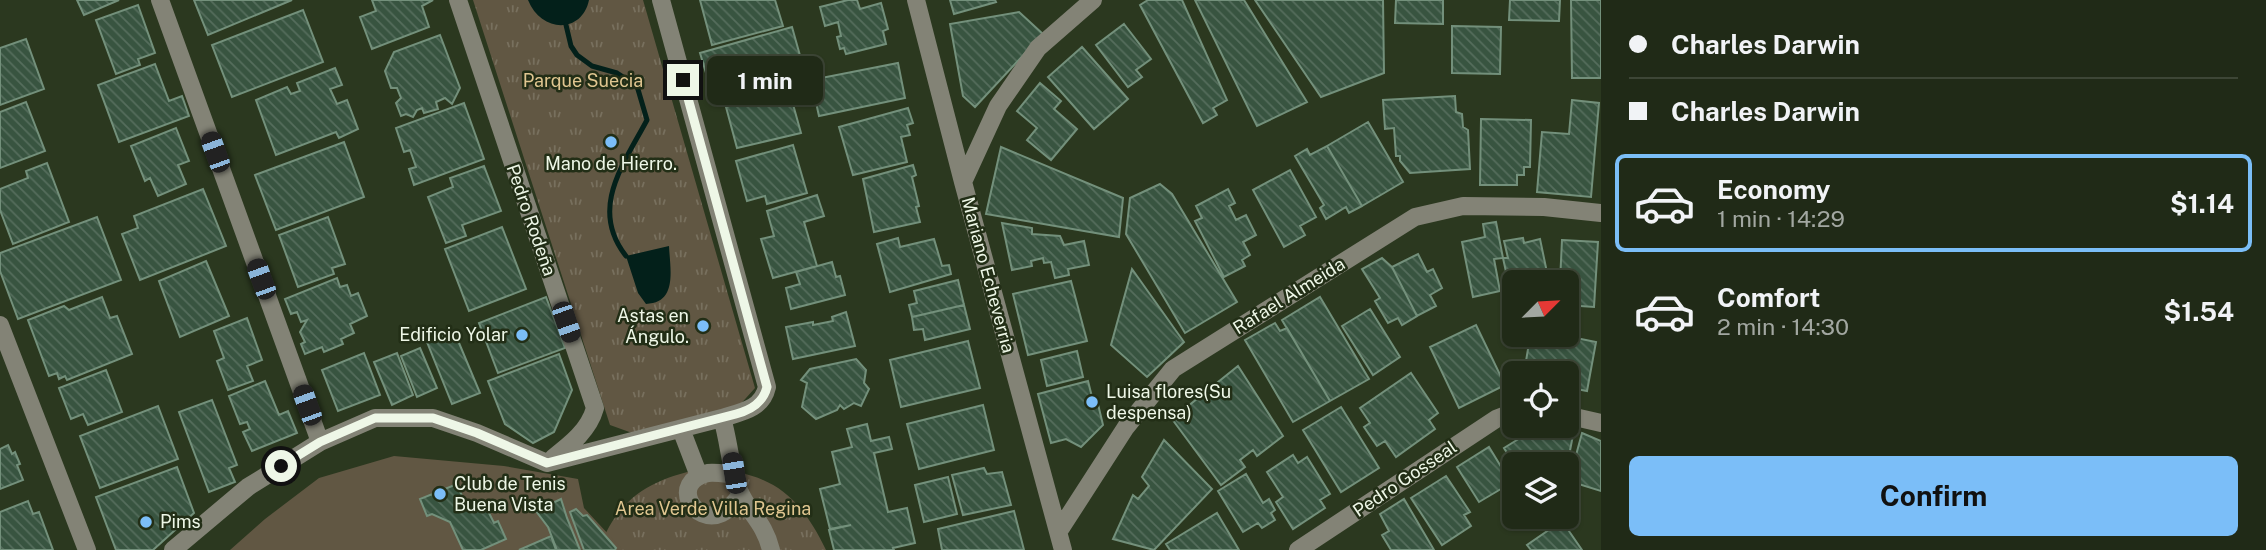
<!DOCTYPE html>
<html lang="en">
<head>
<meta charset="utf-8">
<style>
  :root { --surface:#202a17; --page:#283220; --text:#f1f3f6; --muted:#a2a7a1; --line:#3d4636; --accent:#7bbef8 }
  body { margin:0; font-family:"Public Sans",sans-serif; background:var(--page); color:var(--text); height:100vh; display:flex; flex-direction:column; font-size:26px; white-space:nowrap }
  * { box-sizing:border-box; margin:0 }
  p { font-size:23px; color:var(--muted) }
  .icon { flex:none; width:38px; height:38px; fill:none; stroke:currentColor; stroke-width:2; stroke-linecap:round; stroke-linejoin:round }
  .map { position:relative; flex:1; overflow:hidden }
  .side { display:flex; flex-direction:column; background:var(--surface); width:665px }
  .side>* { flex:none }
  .guide { display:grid; align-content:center; height:154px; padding:0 28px; background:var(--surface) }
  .needle { width:46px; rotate:66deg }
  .controls { position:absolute; left:1502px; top:270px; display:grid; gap:14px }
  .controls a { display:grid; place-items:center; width:77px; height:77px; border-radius:10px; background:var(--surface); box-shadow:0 2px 5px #0004,0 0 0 2px var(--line); font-size:35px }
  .end { position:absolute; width:32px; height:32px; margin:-16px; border:9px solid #eef7e7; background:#111; box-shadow:0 0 0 4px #111 }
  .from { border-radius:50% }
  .bubble { position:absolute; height:49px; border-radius:10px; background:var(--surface); box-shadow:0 2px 5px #0004,0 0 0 2px var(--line); font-size:23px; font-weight:700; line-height:49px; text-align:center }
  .car { position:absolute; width:21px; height:42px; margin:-21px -10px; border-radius:9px; box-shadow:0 0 5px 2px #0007; background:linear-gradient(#222 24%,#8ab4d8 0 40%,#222 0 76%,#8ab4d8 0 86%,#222 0) }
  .guide b { display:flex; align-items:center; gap:24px; height:66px; font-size:26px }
  .guide b+b { border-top:2px solid var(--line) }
  .guide i { width:18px; height:18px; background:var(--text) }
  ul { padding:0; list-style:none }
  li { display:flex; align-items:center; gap:21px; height:98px; margin:0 14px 10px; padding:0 14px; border:4px solid transparent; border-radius:10px }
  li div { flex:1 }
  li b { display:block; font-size:26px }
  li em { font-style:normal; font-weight:700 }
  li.selected { border-color:var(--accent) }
  li>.icon { width:63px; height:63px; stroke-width:1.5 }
  .primary-button { display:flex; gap:14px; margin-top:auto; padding:14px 28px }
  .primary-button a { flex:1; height:80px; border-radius:10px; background:var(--accent); color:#111; font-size:28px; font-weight:700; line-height:80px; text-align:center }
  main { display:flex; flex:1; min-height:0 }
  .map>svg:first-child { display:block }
  .grass { fill:url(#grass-tufts) }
  .pitch { fill:#615743 }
  .water { fill:#03201a }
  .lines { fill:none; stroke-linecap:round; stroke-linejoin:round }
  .stream { stroke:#03201a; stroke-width:5 }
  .building { fill:url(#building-back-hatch); stroke:#73907b; stroke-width:2 }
  .minor { stroke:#838376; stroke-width:18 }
  .route { stroke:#eef7e7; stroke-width:9 }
  .poi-dot { fill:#7bbef8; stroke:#222e16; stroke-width:2.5 }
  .labels { text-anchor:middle; stroke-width:5; stroke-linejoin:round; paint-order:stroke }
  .park-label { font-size:18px; fill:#e0c690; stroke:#222e16 }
  .poi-label { font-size:18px; fill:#eef7e7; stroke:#222e16; text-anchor:start }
  .street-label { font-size:18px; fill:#eef7e7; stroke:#222e16 }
</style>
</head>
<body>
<main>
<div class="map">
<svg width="1601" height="550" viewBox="0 0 1601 550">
  <defs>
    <pattern id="grass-tufts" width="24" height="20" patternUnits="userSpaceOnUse" patternTransform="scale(1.75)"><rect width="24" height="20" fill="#615743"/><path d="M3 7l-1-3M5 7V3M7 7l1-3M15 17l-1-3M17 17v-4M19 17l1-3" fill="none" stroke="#78705e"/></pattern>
    <pattern id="building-back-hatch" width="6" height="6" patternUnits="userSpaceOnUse" patternTransform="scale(1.75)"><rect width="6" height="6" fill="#385440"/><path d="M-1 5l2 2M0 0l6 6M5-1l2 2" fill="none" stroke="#556d5c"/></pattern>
  </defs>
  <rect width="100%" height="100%" fill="#2b381f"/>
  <path class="grass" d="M473,0H643L755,388L737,408L635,434L610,425Z
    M705,468C769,472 798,492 826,550H599C617,497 653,478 705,468Z"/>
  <path class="pitch" d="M394,456L504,466L578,479L584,508L623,550H230L265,519L319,478Z"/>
  <path class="water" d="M528,0H589C582,34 541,33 528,0Z
    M669,246C670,269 678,303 646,304L638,293L626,256Z"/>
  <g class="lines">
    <path class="stream" d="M566,25L571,46L577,55L592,66L617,73L637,86L647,120C623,165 589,209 626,256"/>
  </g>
  <path class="building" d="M77,0H119L84,15Z
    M194,0H292L208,35Z
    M372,0H433L422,6L429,27L372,49L360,17L376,11Z
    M700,0H775L783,26L712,45Z
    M848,0H857L860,9L881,3L888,29L883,31L886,44L846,54L844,48L840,49L837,37L841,36L838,22L825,26L820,7Z
    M950,0H995L996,2L954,14Z
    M1148,0H1182L1227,100L1213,108L1217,115L1203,123L1140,5Z
    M1195,0H1244L1307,102L1257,126Z
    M1255,0H1383L1384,73L1321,97Z
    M1396,0H1443V24L1395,23Z
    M1510,0H1560L1559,21L1509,20Z
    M1571,0H1601V78H1572Z
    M138,5L155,53L138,59L140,65L116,74L96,20Z
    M303,10L323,62L232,97L212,45Z
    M1019,12L1043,34L975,107L963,96L950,24Z
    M1124,24L1151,59L1136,70L1142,77L1128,87L1096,45Z
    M1452,26L1501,27L1500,74L1452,73Z
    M792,27L806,77L715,103L700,53Z
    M440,35L460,88L452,104L445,98L436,102L438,109L424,113L422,108L417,110L413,117L406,114L401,116L396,103L401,98L397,88H391L385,71L394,52Z
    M26,39L44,89L0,105V48Z
    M1082,47L1128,99L1094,129L1048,77Z
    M898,63L905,98L819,116L811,80Z
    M155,64L169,101L182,96L189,116L119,142L98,85Z
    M335,68L342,85L330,89L337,104L347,100L358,129L339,138L336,132L276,155L256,100L287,87L291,94L300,91L297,83Z
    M1040,83L1061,101L1054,109L1077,129L1051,160L1027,140L1037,128L1017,111Z
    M789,90L801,133L737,148L726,107Z
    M1455,96L1456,112L1462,114L1463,127L1468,130L1470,169L1410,173L1400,161V156H1396L1394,128L1385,129L1383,100Z
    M1572,100L1599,103L1591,197L1537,192L1542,132L1569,134Z
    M26,102L45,151L0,168V112Z
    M464,103L484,159L414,185L409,169L416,167L410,150L404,152L396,128Z
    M908,108L913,123L907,125L910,135L901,137L907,162L853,175L839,127Z
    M1481,119L1531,120L1530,167H1524V175H1517V185H1480Z
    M1368,122L1403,182L1362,206L1327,146Z
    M176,128L189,161L178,165L186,184L158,196L150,178L145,181L131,146Z
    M344,142L364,197L276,230L255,175Z
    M793,145L807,193L767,204L765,196L747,201L736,161Z
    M1327,146L1362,206L1349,213L1346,207L1326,219L1320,208L1324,205L1295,156L1307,149L1310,155Z
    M1001,147L1123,198L1119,237L986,214Z
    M47,163L69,222L13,244L0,210V189L28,178L26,171Z
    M913,165L916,175L912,177L919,206L916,207L920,222L874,232L863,179Z
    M484,166L501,211L462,225L466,236L446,243L428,197L453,187L450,178Z
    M1290,170L1316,217L1300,226L1305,235L1284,247L1253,190Z
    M1160,184L1172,194L1237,302L1185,333L1126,234L1130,198Z
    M203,189L226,246L140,280L122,234L138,228L134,216Z
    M1228,189L1235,203L1229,206L1236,220L1246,215L1256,235L1243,242L1250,255L1242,260L1245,266L1224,277L1195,221L1202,218L1196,206Z
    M817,195L824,216L804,222L817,266L773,278L761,239L774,236L767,211Z
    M97,217L121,280L18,319L0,271V253Z
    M328,217L345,264L332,268L334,274L298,287L279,235Z
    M1496,222L1503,258L1494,259L1500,291L1473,297L1462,242L1485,237L1483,224Z
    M1002,223L1032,228V234L1060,236L1064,245L1084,241L1089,265L1068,269L1069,275L1055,278L1051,262L1044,263L1043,258L1031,261L1032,266L1012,270Z
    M502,227L526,289L469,311L445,249Z
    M898,238L900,247L934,239L942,266L949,265L951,274L890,292L877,244Z
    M1523,238L1524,243L1540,239L1549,282H1514L1513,304L1503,258H1508L1504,241Z
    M1562,240L1598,242L1594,307L1566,305V282H1560Z
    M1418,254L1427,272L1433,269L1442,288L1430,295L1436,306L1417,316L1392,267Z
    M1382,258L1392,267L1417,316L1402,325L1398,318L1388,323L1375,301L1380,298L1362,269Z
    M206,261L229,316L180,337L159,281Z
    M832,262L836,277L840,276L845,295L791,309L786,288L800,284L796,272Z
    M1132,269L1184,342L1147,377L1111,345Z
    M337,278L340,287L347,285L351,296L358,293L367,316L350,324L354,333L341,339L343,344L324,352L322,347L305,354L301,344L305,342L300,332L307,320L301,322L297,312L291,314L285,299Z
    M958,280L964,305L912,317L909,305L917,303L914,291Z
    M1071,281L1087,341L1028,355L1013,294Z
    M102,297L110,318L117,316L132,354L67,380L65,376L59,379L57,373L49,376L28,320L64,306L69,310Z
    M546,297L565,348L498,373L479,323Z
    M1320,297L1369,379L1330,401L1282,320Z
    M964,305L970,329L925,340L923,329L914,330L912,317Z
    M1370,309L1400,357L1373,375L1342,326Z
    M846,312L855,346L793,359L786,327L813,322V325L833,321L832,317Z
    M247,318L262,360L247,366L253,381L228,390L217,361L224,358L214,331Z
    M1566,322L1574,323L1571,337L1596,342L1587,391L1566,387V373H1524L1530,337L1543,340L1544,334H1566Z
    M1275,323L1280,331L1287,328L1330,401L1293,422L1245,340Z
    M1476,325L1505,385L1459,408L1430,347Z
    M454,331L480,393L452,404L427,342Z
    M968,341L980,388L901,407L890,360Z
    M420,348L437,388L417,397L401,356Z
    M1077,351L1083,377L1047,386L1041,360Z
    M364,353L380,395L338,411L322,370Z
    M397,353L413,395L392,405L374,362Z
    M559,354L572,390L554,432L533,443L505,424L488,381Z
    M856,359L866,370L864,383L869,389L861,406L854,403L844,409L840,405L837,410L816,419L802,407L807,383L801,380L810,369Z
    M1238,366L1283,436L1257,456L1253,450L1240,460L1245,467L1221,485L1172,419Z
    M106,370L122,412L88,425L83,414L71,419L59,388Z
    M1411,373L1438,413L1429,420L1435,429L1396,457L1385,441L1377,446L1364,427L1370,423L1360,408Z
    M265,381L279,415L288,411L297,433L252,451L243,432L250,429L247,422L240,424L229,396Z
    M1088,381L1093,401L1097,400L1103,425L1081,447L1066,439L1051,443L1038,394Z
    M212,400L237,465L229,468L235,482L209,492L179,412Z
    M983,405L994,450L919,469L907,424Z
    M158,406L178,459L100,488L80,436Z
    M1341,407L1379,468L1341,492L1303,430Z
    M867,424L871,441L889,437L892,449L874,453L888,512L907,508L915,543L893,548L894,550H834L829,530L851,525L830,529L820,489L840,484L832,452L852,447L847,429Z
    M1541,425L1574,430L1566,471V464H1514L1504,448Z
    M1582,433L1601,441V491L1569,481Z
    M1164,440L1212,489L1154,550L1113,539L1133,495L1138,499L1149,486L1142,477Z
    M8,445L12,454L15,452L20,464L17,465L23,480L0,489V449Z
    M1489,447L1511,483L1479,502L1457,467Z
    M1293,455L1298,463L1307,457L1330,494L1320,500L1325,508L1293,529L1276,502L1283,497L1267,472Z
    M177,467L194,513L153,550H116L96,497Z
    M984,468L987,474L1002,472L1011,505L963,515L952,475Z
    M1246,474L1263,503L1269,499L1275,510L1271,513L1275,520L1262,528L1258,523L1243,532L1218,491Z
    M1446,476L1470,512L1464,515L1471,526L1442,545L1411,498Z
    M948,477L957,514L924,522L915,485Z
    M457,484L467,508L488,511L494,523L498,521L506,539L481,550H463L450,522L432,514L427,516L420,499Z
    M561,499L567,518L580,550H557L548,527L536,511Z
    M1404,499L1434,550H1391L1382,535L1389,531L1380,514Z
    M28,501L33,514L39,512L53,550H0V512Z
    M576,509L583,516L587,515L616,548L615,550H584L570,512Z
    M1014,511L1024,550H942L938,529Z
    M1217,513L1239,550H1170L1166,544Z
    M1562,521L1582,550H1531L1527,545Z
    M551,536L556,550H519Z"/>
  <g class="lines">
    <path class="minor" d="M160,0L320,442
      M458,0L595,408C589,430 571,444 553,458
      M916,0L963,182L1063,550
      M963,182L998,106L1038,48L1093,0
      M0,325L87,550
      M1566,415L1601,423
      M722,418C729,441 730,466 738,488C748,513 764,521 771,550
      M681,429L699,476
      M735,475C726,474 716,472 708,473C669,482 694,526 722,513C729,510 736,501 741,494
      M1059,531L1126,427L1173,369L1415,217L1463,206L1544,207L1601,213
      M173,550L248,487L320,442L375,418H433L477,433L547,463L722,418C742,412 762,409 767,387L661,0
      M1298,550L1496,419L1514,412"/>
  </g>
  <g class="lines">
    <path class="route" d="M281,466L320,442L375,418H433L477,433L547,463L736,414C751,410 763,403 767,387L683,80"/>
  </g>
  <g class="poi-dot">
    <circle cx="611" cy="142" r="7"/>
    <circle cx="703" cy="326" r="7"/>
    <circle cx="522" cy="335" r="7"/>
    <circle cx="1092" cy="402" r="7"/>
    <circle cx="440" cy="494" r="7"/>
    <circle cx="146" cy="522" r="7"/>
  </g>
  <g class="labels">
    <g class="park-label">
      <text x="583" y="87">Parque Suecia</text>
      <text x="713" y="515">Area Verde Villa Regina</text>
    </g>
    <g class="poi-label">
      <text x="611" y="170" text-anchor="middle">Mano de Hierro.</text>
      <text x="689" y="322" text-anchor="end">Astas en<tspan x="689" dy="21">Ángulo.</tspan></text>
      <text x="508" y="341" text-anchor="end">Edificio Yolar</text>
      <text x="1106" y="398">Luisa flores(Su<tspan x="1106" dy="21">despensa)</tspan></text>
      <text x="454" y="490">Club de Tenis<tspan x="454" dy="21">Buena Vista</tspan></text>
      <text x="160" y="528">Pims</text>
    </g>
    <g class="street-label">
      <text transform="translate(531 220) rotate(71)" y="6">Pedro Rodeña</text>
      <text transform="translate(988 275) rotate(75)" y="6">Mariano Echeverria</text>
      <text transform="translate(1289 296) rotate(-32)" y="6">Rafael Almeida</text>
      <text transform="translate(1405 479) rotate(-34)" y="6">Pedro Gosseal</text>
    </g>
  </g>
</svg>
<div class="controls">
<a><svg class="needle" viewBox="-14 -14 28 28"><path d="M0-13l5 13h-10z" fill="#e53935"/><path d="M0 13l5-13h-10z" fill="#a2a7a1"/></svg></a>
<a><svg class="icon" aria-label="locate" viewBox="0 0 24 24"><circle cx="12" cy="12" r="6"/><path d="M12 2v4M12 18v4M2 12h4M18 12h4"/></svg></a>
<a><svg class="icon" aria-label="layers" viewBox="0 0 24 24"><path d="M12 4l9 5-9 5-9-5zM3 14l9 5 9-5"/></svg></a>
</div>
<i class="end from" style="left:281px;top:466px"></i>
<i class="end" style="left:683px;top:80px"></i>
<div class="bubble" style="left:707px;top:56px;width:116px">1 min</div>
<i class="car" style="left:215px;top:152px;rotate:340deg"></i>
<i class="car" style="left:261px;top:279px;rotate:340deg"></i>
<i class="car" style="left:566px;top:322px;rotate:161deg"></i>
<i class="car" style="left:307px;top:405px;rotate:340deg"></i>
<i class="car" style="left:734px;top:473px;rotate:351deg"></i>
</div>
<section class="side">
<div class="guide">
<b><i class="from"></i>Charles Darwin</b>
<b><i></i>Charles Darwin</b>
</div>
<ul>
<li class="selected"><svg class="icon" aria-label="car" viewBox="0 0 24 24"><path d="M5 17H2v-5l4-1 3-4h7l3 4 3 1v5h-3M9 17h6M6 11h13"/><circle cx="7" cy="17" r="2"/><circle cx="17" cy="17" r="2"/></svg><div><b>Economy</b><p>1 min · 14:29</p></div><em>$1.14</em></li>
<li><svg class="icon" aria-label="car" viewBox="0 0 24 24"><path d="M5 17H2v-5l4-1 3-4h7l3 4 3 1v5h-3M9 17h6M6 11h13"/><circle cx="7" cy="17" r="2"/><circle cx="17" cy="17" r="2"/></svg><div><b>Comfort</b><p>2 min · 14:30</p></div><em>$1.54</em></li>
</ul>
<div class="primary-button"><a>Confirm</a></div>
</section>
</main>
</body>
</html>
